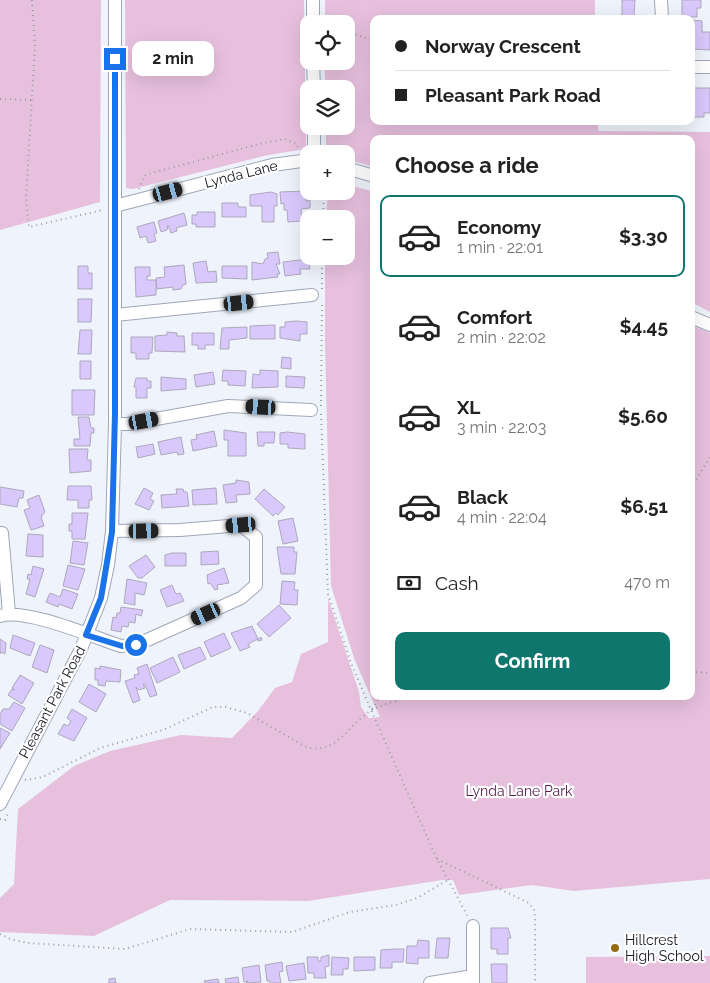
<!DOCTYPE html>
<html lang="en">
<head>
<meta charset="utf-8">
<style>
  :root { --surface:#fff; --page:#f6f6f6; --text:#222; --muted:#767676; --line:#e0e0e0; --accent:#0f766e }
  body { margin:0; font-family:Raleway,sans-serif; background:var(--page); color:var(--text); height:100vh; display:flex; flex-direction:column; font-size:19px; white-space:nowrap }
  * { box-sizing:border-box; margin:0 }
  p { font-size:16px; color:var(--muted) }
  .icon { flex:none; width:28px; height:28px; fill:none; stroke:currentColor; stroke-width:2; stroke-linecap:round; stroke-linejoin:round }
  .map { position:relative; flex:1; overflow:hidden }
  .sheet { position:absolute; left:370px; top:135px; width:325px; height:565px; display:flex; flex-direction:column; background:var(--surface); border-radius:10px; box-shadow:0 5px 20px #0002 }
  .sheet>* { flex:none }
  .banner { position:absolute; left:370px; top:15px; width:325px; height:110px; border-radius:10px; box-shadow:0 5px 20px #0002; display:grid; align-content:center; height:110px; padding:0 25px; background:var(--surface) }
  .tools { position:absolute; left:300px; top:15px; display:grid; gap:10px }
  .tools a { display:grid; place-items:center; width:55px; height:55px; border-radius:10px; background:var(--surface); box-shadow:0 5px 20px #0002; font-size:25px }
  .end { position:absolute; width:22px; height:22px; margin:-11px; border:6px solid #1a73e8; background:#fff; box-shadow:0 0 0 2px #fff }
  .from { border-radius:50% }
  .bubble { position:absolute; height:35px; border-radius:10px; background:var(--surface); box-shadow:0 5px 20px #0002; font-size:16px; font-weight:700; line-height:35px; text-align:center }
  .car { position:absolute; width:15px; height:30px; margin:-15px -8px; border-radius:6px; box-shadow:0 0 4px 1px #0007; background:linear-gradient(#222 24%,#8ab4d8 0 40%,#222 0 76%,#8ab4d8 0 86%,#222 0) }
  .banner b { display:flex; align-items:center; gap:18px; height:48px; font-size:19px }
  .banner b+b { border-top:1px solid var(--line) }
  .banner i { width:12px; height:12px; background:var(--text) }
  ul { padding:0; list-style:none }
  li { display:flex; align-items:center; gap:15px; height:82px; margin:0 10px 8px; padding:0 15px; border:2px solid transparent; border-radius:10px }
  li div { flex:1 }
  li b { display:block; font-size:19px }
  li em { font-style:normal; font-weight:700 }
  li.active { border-color:var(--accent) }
  li>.icon { width:45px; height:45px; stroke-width:1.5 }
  h2 { padding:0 25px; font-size:22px; line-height:60px }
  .pay { display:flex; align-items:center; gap:12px; height:55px; padding:0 25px; font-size:19px }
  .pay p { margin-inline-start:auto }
  .button { display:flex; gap:10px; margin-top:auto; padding:10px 25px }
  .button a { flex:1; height:58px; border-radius:10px; background:var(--accent); color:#fff; font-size:20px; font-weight:700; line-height:58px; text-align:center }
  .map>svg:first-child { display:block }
  .green { fill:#e7c0de }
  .building { fill:#d8c8fb; stroke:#ada8bb }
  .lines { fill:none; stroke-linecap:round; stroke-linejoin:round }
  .minor-casing { stroke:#9ea7ba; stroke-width:14 }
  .path { stroke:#9a9da5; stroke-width:2; stroke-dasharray:1 4; stroke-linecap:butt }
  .minor { stroke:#fff; stroke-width:12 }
  .route { stroke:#1a73e8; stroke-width:6 }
  .poi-dot { fill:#966b18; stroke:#fff; stroke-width:2 }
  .labels { text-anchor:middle; stroke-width:4.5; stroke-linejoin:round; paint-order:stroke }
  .street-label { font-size:14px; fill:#14171e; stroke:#fff }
  .park-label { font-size:14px; fill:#551e4d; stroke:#fff }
  .poi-label { font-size:14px; fill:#14171e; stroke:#fff; text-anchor:start }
</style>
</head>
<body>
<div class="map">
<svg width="710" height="983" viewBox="0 0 710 983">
  <rect width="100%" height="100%" fill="#eff3fb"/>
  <path class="green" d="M0,0H101L100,202L0,230Z
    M125,0H304L306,149L268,155L133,189L126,188Z
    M325,0H595V19H374V121H598V131L710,132V312L691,302V139H374V167L346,159V154L326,153V126H346V89H325V61H346V24H325Z
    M346,184L374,192V696H691V325L710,333V879L574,891L532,885L459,895L453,880H442L308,901L170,900L94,936L0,932V898L14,884L18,809L74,766L110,751L181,735L232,738L258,711L275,688L292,682L301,654L328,642V598L359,692L361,707L369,718L380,717L355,661L331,586L325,344V256H346V219H326L328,191H346Z
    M710,956V983H586V957Z"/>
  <path class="building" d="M622,0H635L634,16H622Z
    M682,0H701V8H697V17H682Z
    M691,20L702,21V32H710V50L691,49Z
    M692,88H710V113H704V117H692Z
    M305,191L306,201L310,200V208L301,209L302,221L288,222L287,210H284V203L281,204L280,192Z
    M271,192L277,194V206H274V222H262V206H250V195Z
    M222,203H238V207H246V217H222Z
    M197,212H215V227H196V224H192V215H197Z
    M184,213L187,225L176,228L177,231L171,233L168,225L167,230L161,232L158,221Z
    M154,222L157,233L154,234L156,241L148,243L146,236L140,238L137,227Z
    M278,252L280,264H276L280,274H277L278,277L252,280V262L263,264L265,259L268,258L267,253Z
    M308,259L310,269H300L301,274L285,276L283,262Z
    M206,261L208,272L216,271L217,282L196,283L193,263Z
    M184,265L186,284L183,285L181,289L173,290V287L157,289L156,278L165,277L164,267Z
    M78,266H88V273H92V289H78Z
    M222,266H247V279L222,278Z
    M135,267H150V276H147V280H156V295L136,297Z
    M78,299H92L91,322H78Z
    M297,321L307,322V334H300V341L280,338V327H285V322Z
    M275,325V339H250V326Z
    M247,327V338L229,340V349H220L222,328Z
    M80,330H92L91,354H78Z
    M167,332L177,333V336H184L185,352L155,351V336L167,335Z
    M192,333H214V345H205V349H198V345H192Z
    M131,337H153L152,353H149V359H136V353H131Z
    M282,357L291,358V369L281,368Z
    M80,361H91V379H80Z
    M223,370L246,371L245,386L228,385V381H222Z
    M260,370L278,371V387L252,388L253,374L260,375Z
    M213,372L215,384L196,387L194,375Z
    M286,376L305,377L304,388L286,387Z
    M161,377L186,379V389L161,391Z
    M136,378H147V381H151V388H147V398H136V387H134Z
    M72,390H95L94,415H72Z
    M78,417H89L91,428H94V433H91L90,446H74V439H80Z
    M224,430L246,433V456H228V440H224Z
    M214,431L217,446L193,451L191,440L197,439L196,435Z
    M257,432H275L274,443H264V446H258Z
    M287,432L305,434V449L288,448V444H280V433Z
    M181,437L184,454L178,455L177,452L161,455L158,442Z
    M153,444L155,454L138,458L136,447Z
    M69,449H88L87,460H91V471L70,473Z
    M236,480L249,482L250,494L236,495L237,502L226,503L223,485L236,483Z
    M68,486H91L92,500H89V508H78V500H67Z
    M0,487L24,491L23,498H19L17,507L0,504Z
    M144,488L153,493L150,499L154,501L149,510L135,504Z
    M216,488L217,504L193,505L192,490Z
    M176,489H183L184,492H187L189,506L162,508L161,495L177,494Z
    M264,489L285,507L278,515L276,513L273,516L255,499Z
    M39,495L45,512L41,517L44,526L31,530L24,510L30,508L27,500Z
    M72,513H88L85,539H72V531H69V524H72Z
    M293,518L298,541L283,544L278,521Z
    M28,534L43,535V557L26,556Z
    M73,541L88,543L84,565L70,563Z
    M277,547H294V552H297L295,574H281Z
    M218,551L219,564L201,565V552Z
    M172,553H186V566H165V555Z
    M146,555L155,567L142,578H138L129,566Z
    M68,565L85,569L78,590L63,586Z
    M33,566L44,569L35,597L26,594L30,579H27L28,574L31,575Z
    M224,568L229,583L217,585L218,589L215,590L210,583L208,584L207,575Z
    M127,579L147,583L144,595L135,593V605L124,603Z
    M282,581L295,582L294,590H298L297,605L280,604Z
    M172,585L175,592L177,594L180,593L184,601L167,607L160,590Z
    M63,589L78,594L72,609L59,604L58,607L46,602L50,593L60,597Z
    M279,605L291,618L269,637L257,624Z
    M121,607L143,610L141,616L136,614L135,623L129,622L128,627L122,626L121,632L111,630L113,617L116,618L117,613H120Z
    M252,626L258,639L261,637L262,640L258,641V639L248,644L250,647L240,651L231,633Z
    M224,633L231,648L211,657L204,642Z
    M13,635L35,643L30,656L10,648Z
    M0,639L6,643L5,654L1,652L0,654Z
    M40,645L54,650L47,673L32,667Z
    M200,647L206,659L184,669L178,655Z
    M173,657L180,672L157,683L150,668Z
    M147,664L157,695L150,697L145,684H143L145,688L139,690L136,687L140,700L133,703L125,681L135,678L134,675L139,674L137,668Z
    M100,666L121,670L120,682L106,681L105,686L98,685V680H95V668L100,669Z
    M20,675L34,683L22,704L8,695L12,689L15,690L12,688Z
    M89,684L106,694L96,712L79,702Z
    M14,702L25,708L12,731L0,724V714L3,709H9Z
    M72,709L87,718L74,741L58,734L64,724L68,726L71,721L67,718Z
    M0,728L10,733L0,749Z
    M491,928H508L511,938H508V954H497V949H491Z
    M437,938H450L448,958H435Z
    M418,940L429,941V958H418V964L406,963L407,946H417Z
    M395,949H404L403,962H392V968H380L381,950Z
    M329,955V966L325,967L326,978H314V973H308L307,957H318V961H321V957Z
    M332,957L349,958L348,969H343V975H331Z
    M354,957H375V970L354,971Z
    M282,962L283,971L279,972L281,983H270V981H267L265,965Z
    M304,963L306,979L289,981L286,966Z
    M491,964H507V983H492Z
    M259,965L261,982L246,983L248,981L244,982L242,968Z
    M238,977L239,983H226L225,979Z
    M115,978L116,983H109V979Z
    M218,979L219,983H205L204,981Z"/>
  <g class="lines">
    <defs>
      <path id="minor" d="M661,0L662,19
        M313,24V0
        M313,61L314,89
        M691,67H710
        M314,126V154
        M346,168L374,176
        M115,206L272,165L309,160
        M115,315L312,295
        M691,317L710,325
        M115,424H128L228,406L311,410
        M0,533H2L9,613
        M0,616C26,608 93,637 121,646L136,645L241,598L256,585V537L241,525L180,530L112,531
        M0,804L81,649L101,598L108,565L112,531L115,424V0
        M430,983L473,976
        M473,983V926"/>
    </defs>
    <use href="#minor" class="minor-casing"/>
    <path class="path" d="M32,0L35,46L26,199L29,227L103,210
      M346,31L374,41
      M0,99L32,100
      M139,189L144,176L152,173L263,143L285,139L297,144L298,148
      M323,219L324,191
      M322,289V256
      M321,406L322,301
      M321,414L328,594L351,663L371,710L437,859L468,917
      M691,488L710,457
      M691,672L710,673
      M372,709L381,696
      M25,780L43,777L100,748L163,730L213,707H226L247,713L306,747C337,756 349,723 372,710C383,704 397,701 409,696
      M0,819L5,820L9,811
      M437,859L529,903L534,910L535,917V983
      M0,934L10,939L28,943L125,949L190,929L292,932L350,912L396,905L417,898L448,880"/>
    <use href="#minor" class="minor"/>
  </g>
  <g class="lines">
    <path class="route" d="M115,59V413L112,532L101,598L86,635L122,646L136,645"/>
  </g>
  <circle class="poi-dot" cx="615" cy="948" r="5"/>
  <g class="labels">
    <g class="street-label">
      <text transform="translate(241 174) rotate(-14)" y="5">Lynda Lane</text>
      <text transform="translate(52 702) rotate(-62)" y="5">Pleasant Park Road</text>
    </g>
    <g class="park-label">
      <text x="519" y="796">Lynda Lane Park</text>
    </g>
    <g class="poi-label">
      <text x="625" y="945">Hillcrest<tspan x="625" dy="16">High School</tspan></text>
    </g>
  </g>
</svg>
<div class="tools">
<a><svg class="icon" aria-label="locate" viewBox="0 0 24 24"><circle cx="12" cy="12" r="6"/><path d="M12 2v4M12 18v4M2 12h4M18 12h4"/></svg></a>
<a><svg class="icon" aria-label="layers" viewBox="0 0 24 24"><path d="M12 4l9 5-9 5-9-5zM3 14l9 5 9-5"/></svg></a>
<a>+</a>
<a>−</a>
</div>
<i class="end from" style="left:136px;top:645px"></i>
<i class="end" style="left:115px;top:59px"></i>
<div class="bubble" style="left:132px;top:41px;width:82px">2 min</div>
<i class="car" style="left:168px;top:192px;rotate:75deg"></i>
<i class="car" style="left:239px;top:303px;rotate:84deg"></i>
<i class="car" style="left:261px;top:407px;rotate:273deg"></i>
<i class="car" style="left:144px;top:421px;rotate:80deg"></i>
<i class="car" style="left:241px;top:525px;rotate:265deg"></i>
<i class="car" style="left:144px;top:531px;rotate:89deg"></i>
<i class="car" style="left:206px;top:614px;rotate:246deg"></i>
<div class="banner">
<b><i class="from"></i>Norway Crescent</b>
<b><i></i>Pleasant Park Road</b>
</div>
<section class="sheet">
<h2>Choose a ride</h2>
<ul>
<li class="active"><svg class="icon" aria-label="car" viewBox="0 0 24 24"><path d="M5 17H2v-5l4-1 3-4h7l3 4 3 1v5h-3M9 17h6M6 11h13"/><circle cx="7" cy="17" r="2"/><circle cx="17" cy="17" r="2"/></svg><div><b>Economy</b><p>1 min · 22:01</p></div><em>$3.30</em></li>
<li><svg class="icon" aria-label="car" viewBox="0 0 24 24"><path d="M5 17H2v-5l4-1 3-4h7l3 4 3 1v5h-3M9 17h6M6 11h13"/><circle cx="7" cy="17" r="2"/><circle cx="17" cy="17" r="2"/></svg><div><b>Comfort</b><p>2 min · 22:02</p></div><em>$4.45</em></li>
<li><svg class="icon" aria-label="car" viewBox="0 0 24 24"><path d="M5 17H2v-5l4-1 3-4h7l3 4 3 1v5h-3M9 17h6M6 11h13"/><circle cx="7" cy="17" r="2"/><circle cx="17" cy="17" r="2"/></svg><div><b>XL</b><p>3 min · 22:03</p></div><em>$5.60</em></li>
<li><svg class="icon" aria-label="car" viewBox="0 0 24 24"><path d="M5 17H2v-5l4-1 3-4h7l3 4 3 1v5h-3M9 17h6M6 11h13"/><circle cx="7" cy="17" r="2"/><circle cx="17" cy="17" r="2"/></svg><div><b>Black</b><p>4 min · 22:04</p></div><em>$6.51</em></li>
</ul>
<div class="pay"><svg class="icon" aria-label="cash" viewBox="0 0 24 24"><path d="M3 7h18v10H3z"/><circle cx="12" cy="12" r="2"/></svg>Cash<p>470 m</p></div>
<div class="button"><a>Confirm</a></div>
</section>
</div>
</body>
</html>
